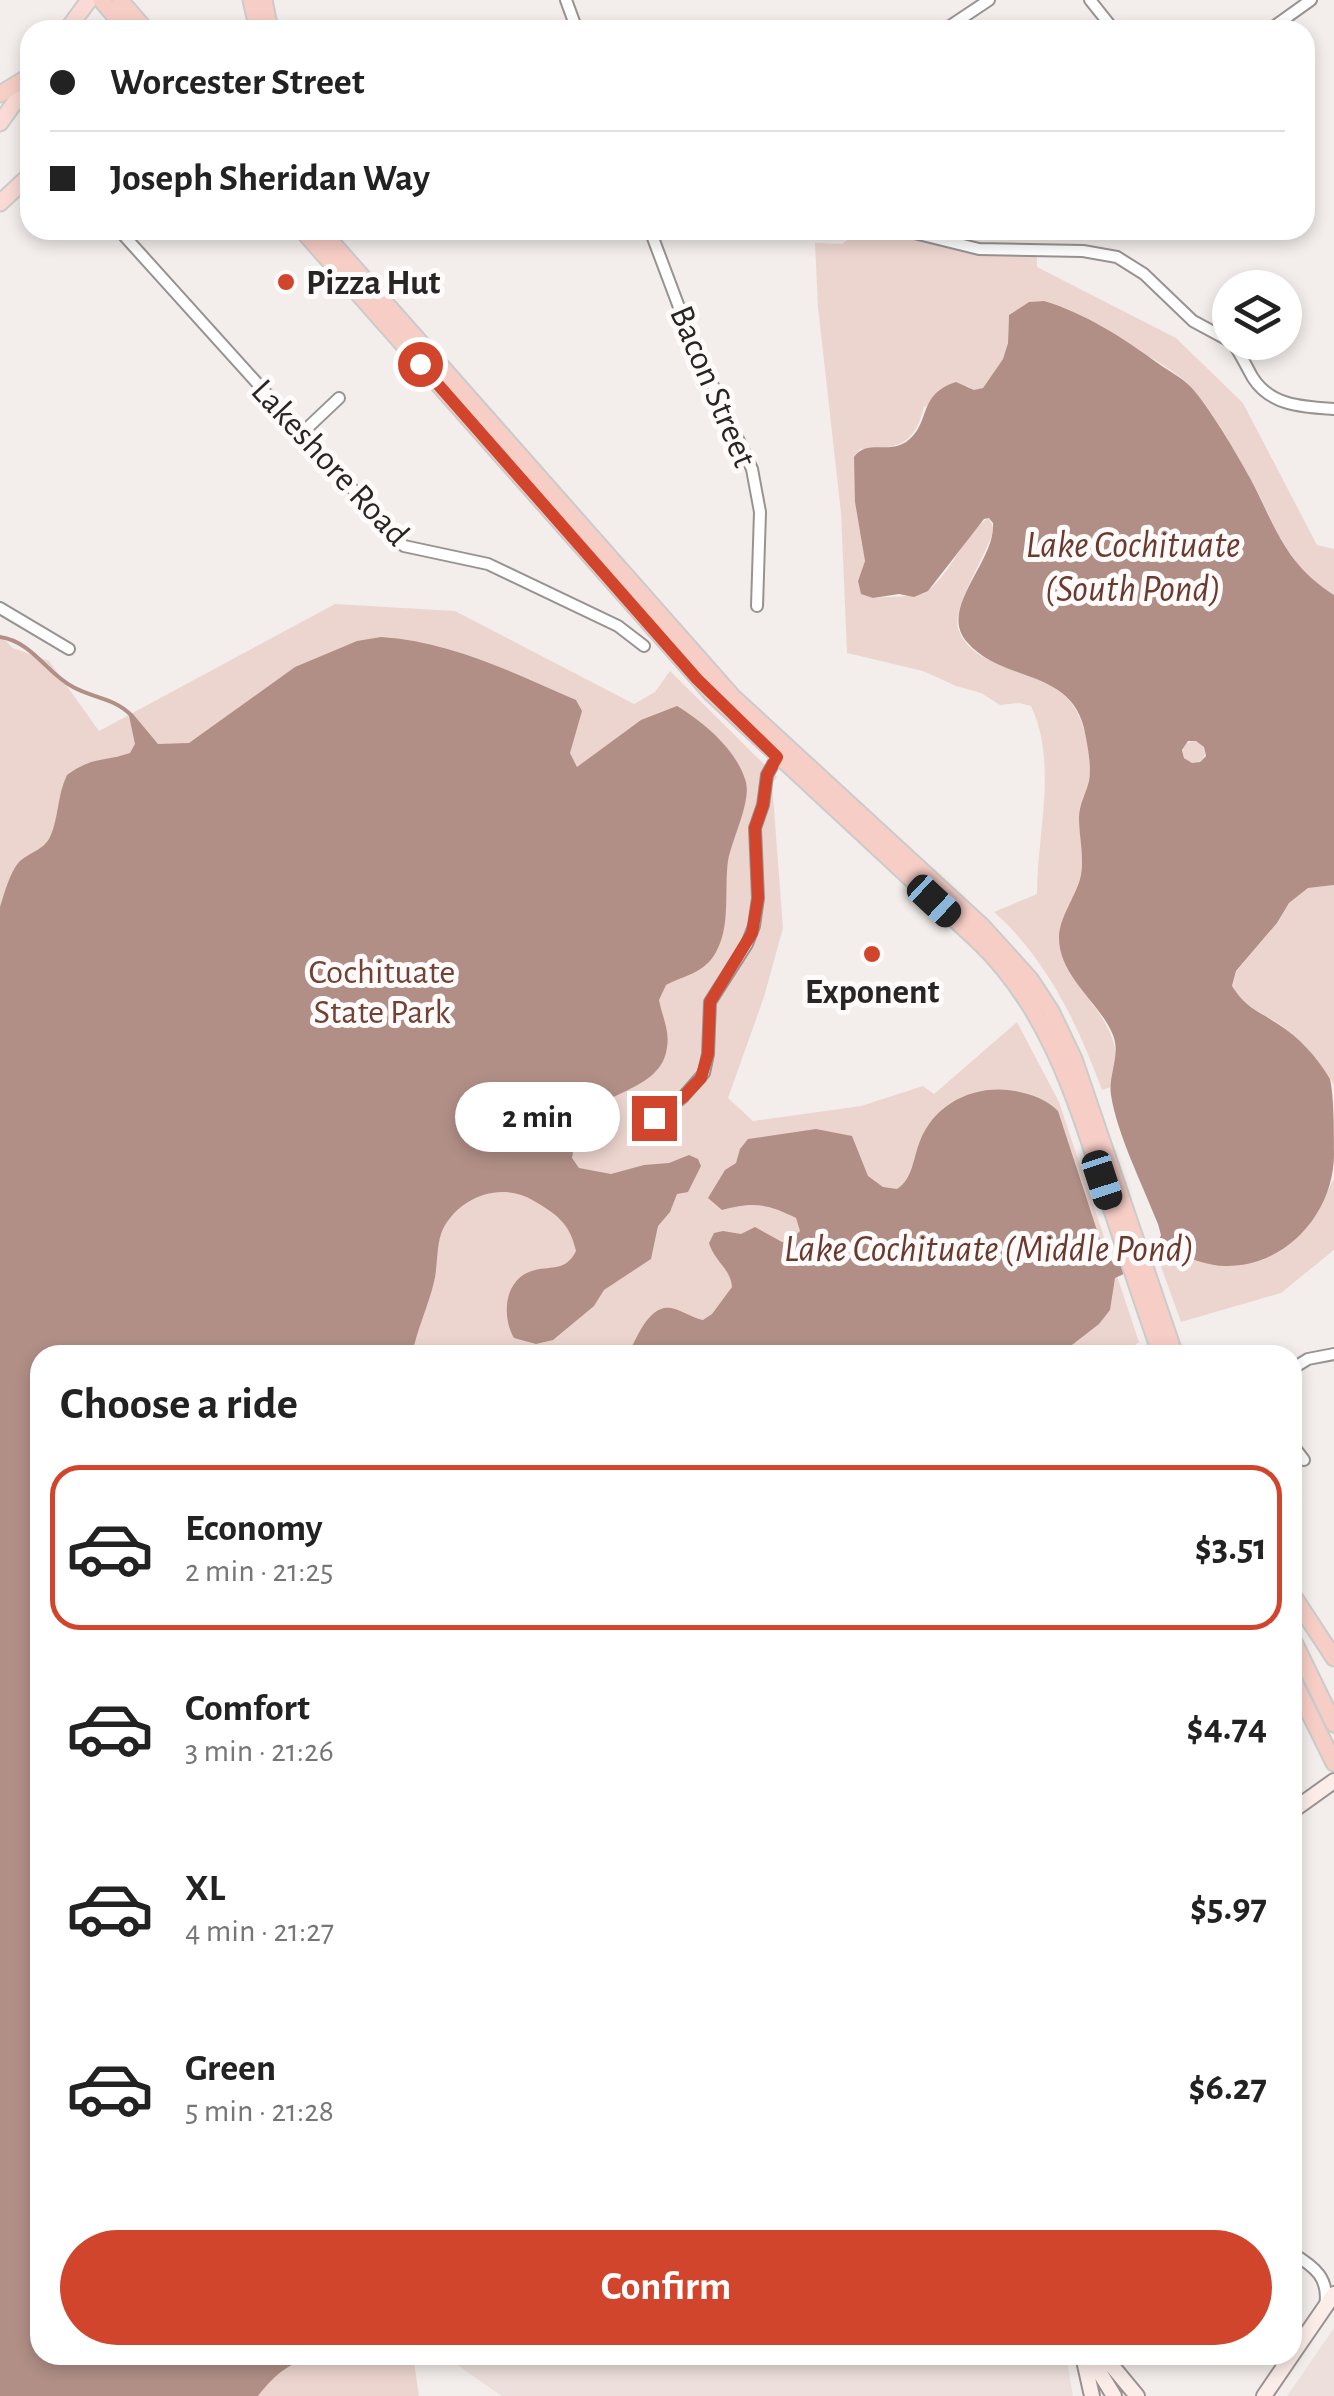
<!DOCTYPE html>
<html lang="en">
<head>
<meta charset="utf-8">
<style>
  :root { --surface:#fff; --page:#f2f2f2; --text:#222; --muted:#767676; --line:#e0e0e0; --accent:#d0452c }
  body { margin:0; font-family:"Alegreya Sans",sans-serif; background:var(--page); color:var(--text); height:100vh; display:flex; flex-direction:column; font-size:38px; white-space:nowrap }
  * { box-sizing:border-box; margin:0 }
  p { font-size:32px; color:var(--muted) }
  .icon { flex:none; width:55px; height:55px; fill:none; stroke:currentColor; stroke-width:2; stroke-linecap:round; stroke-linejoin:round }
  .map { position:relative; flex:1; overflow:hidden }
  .side { position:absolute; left:30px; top:1345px; width:1272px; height:1020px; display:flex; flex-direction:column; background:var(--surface); border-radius:30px; box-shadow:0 5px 15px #0003 }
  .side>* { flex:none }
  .guide { position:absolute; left:20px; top:20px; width:1295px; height:220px; border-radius:30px; box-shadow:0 5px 15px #0003; display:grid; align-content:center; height:220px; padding:0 30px; background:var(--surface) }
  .fabs { position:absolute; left:1212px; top:270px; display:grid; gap:20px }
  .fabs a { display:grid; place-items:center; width:90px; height:90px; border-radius:50%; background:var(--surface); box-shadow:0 5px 15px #0003; font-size:50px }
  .end { position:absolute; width:45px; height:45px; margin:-22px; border:12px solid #d0452c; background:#fff; box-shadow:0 0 0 5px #fff }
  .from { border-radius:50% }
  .bubble { position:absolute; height:70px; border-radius:35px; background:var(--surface); box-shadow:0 5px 15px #0003; font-size:32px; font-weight:600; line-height:70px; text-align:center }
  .car { position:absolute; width:30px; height:60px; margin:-30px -15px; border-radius:12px; box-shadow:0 0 8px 2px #0007; background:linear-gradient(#222 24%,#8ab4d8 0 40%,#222 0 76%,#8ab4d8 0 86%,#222 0) }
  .guide b { display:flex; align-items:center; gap:35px; height:95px; font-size:38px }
  .guide b+b { border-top:2px solid var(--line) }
  .guide i { width:25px; height:25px; background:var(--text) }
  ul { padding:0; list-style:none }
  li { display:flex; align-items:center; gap:30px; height:165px; margin:0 20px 15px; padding:0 10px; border:5px solid transparent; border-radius:30px }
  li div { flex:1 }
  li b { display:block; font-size:38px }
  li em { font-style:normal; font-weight:600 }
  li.active { border-color:var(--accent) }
  li>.icon { width:90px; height:90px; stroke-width:1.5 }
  h2 { padding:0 30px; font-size:45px; line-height:120px }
  .primary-button { display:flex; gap:20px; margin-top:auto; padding:20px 30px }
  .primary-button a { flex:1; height:115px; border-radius:60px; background:var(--accent); color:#fff; font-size:40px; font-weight:600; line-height:115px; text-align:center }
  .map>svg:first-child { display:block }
  .built { fill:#eddfdc }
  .green { fill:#edd5cf }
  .water { fill:#b18f87; fill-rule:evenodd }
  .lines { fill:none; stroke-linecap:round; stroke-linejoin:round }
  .stream { stroke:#b18f87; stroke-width:4 }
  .minor-casing { stroke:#989392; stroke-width:14 }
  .secondary-casing { stroke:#989392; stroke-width:18 }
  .primary-casing { stroke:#cbcbcb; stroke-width:19 }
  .trunk-casing { stroke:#cbcbcb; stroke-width:19 }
  .minor { stroke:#fff; stroke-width:10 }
  .secondary { stroke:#fcede9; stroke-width:14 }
  .primary { stroke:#f9dad4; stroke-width:15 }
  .trunk { stroke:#f7cec6; stroke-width:15 }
  .route { stroke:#d0452c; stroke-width:12 }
  .poi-dot { fill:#d0452c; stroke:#fffbfb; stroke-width:4 }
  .labels { text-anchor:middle; stroke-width:10; stroke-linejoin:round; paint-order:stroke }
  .poi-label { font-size:35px; font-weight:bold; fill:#272525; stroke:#fffbfb; text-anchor:start }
  .street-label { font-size:35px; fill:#272525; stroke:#fffbfb }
  .park-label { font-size:35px; fill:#734035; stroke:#fffbfb }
  .water-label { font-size:38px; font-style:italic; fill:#6c392f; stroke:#fffbfb }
</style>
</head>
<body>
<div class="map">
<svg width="1334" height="2396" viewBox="0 0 1334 2396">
  <rect width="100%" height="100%" fill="#f3eeec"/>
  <path class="built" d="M1334,2328V2396H1287Z
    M443,2355H1066L1073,2396H502Z"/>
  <path class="green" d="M861,230H880L978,254L1037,257V267L1176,338L1243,403L1317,545L1334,549V595C1291,567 1282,542 1261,499C1245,467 1214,413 1191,387C1167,360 1080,321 1044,301L1029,302L1009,315L1008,343L1003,359L983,388L974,391L968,386L924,407C914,447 897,448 860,449L854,457L865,561L858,581L873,598C888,596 916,598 927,591C952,574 965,530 989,518L994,529C987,554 952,607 958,628C973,675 1049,666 1074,707C1086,725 1093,760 1089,781C1087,794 1079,804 1079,817C1079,837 1085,859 1080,878C1075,899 1056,922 1060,943C1071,999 1134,1023 1111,1087L1102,1090C1078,1025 1047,959 994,912L1037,894C1037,833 1058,764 1031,706L1019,703L1000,705L981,693L956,686L923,671L847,653L841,513L818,307L815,243L842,244Z
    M335,604L455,611L634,704L655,692L670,671L777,777L772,783L783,928L764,997L728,1098L753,1121L861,1106L923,1086L934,1094L1017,1022L1059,1102L1139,1342L1122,1355H40V2355H413L419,2396H0V635L13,648L49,661L99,731Z
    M1183 752a11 11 0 1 1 22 0a11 11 0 1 1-22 0Z
    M1334,885V1085C1320,1062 1303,1041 1281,1025C1260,1011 1247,1009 1232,987L1236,972L1277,923L1289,903L1308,888Z
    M1334,1179V1250L1281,1293L1181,1322L1159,1261L1185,1257L1201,1260L1325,1195Z"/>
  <path class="water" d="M1044,301C1087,314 1123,338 1159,364C1169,371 1182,378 1191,387C1209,407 1236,452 1250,478C1276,527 1284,563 1334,595V885L1308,888L1289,903L1277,923L1236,971L1232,986C1246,1008 1257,1010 1278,1024C1299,1037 1317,1057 1330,1079C1334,1096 1334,1133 1334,1154C1334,1213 1286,1267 1225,1266C1207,1266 1191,1256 1172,1258C1152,1260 1133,1270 1115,1278L1110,1310L1099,1324L1059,1355H628C636,1339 649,1304 671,1308C682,1310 692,1318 703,1320L712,1314L732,1287C731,1269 714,1261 709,1243L714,1233L723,1231L741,1234L755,1227L782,1242L792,1239L800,1231L796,1218C766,1203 753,1202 722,1210L708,1198L725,1170L736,1163L740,1149L748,1139L816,1129L852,1136L868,1176L883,1187L897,1189C913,1179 913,1158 920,1141C934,1105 971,1086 1008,1090C1025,1092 1046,1098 1058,1111L1106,1258L1115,1263L1156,1248L1161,1235L1158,1224C1143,1186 1117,1134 1111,1095C1108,1075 1121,1055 1113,1035C1099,1001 1058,976 1059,936C1060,917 1075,897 1080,879C1085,860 1079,837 1079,818C1079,804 1086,794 1089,781C1092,766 1087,743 1084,728C1069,668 1002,683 967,642C937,608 996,562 993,523L989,518L984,519L928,591L914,597L899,594L873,598L861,594L858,581L865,561L855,502L854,457C866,439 888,454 906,442C932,424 916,395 956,382L974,390L983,388L1003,359L1008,343L1009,315L1029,302ZM1188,741H1196L1204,747L1206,756L1200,762L1192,763L1184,758L1182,750Z
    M381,637C449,641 514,673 576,700L582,711L570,753L577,767L641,720L677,706C703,722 735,748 745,779C753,799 732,838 728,861C724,890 731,926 716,952C705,973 685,975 666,985L659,1000C662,1016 670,1031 667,1047C662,1093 596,1090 577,1127C573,1135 574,1148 572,1158L579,1168L611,1174L644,1165L669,1163L689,1155L698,1159L701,1166L688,1192L677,1194L670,1212L658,1226L651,1259L604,1290L594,1306L553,1340L536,1344L514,1338C501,1316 504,1277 535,1270C553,1266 566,1271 576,1251C570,1224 558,1215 534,1201C502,1181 460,1196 443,1229C436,1243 438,1266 434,1282C428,1307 417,1329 412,1355H40V2355H319C290,2362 276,2373 258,2396H0V907C4,894 10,872 19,862C28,853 44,850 50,837C59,818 57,795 67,775C93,756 104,762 130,753L135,744L129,716L133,714L158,744L189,743L295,667L357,641Z"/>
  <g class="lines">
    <path class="stream" d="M0,637C33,642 46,673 73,687C93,698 114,698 131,715"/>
    <defs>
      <path id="minor" d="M566,0L577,30
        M1090,0L1114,30
        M944,30L989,0
        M1269,30L1311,0
        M119,230L404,546L488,564L618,626L644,646
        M650,230L691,339L752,469L760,512L757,606
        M902,230L979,249L1083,251L1117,257L1144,274L1193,321L1230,341
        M1232,342C1241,354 1246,366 1253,378C1271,406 1303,407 1334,409
        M302,433L339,398
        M0,608L69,649
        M637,1133L683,1097L704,1073L708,1054L710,1002L747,944L754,926L758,898L755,828L763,805L767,775L777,757
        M1292,1369L1308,1359L1334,1354
        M1292,1444L1304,1460
        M1292,2253C1315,2267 1330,2278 1325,2307"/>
      <path id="secondary" d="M1292,1811L1334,1781
        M1089,2355L1114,2396
        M1103,2355L1137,2396
        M1292,2355L1334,2294
        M1083,2356L1092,2396
        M1264,2396L1292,2355"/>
      <path id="primary" d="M67,30L89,0
        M0,123L30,81
        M0,203L30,175"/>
      <path id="trunk" d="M101,0L127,30
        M120,0L146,30
        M251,0L258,30
        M264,0L270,30
        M0,94L30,76
        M302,230L711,693L978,941C1048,1008 1075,1097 1104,1186C1123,1243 1141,1299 1161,1355
        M321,230L733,697L983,927L1030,979L1051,1011L1074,1059L1175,1355
        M1292,1594L1334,1658
        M1292,1638L1334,1724
        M1292,1678L1334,1763"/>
    </defs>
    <use href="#minor" class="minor-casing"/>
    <use href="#secondary" class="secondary-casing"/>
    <use href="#primary" class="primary-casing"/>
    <use href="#trunk" class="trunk-casing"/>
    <use href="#minor" class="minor"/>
    <use href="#secondary" class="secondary"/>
    <use href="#primary" class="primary"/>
    <use href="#trunk" class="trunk"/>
  </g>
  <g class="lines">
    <path class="route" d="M420,364L697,679L777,757L767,775L763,805L755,828L758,898L752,933L710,1002L708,1054L701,1078L683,1097L654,1118"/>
  </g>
  <g class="poi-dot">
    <circle cx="286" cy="282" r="10"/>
    <circle cx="872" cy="954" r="10"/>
  </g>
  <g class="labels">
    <g class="poi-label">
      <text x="306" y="294">Pizza Hut</text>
      <text x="872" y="1003" text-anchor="middle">Exponent</text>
    </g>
    <g class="street-label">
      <text transform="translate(714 386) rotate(67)" y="12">Bacon Street</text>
      <text transform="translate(331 462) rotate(47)" y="12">Lakeshore Road</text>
    </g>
    <g class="park-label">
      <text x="382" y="983">Cochituate<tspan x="382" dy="40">State Park</tspan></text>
    </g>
    <g class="water-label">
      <text x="1133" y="557">Lake Cochituate<tspan x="1133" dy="44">(South Pond)</tspan></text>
      <text x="989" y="1261">Lake Cochituate (Middle Pond)</text>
    </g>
  </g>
</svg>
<div class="fabs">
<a><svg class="icon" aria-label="layers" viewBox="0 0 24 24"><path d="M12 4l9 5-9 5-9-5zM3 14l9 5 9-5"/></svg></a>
</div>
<i class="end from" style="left:420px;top:364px"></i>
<i class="end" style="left:654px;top:1118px"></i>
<div class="bubble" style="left:455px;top:1082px;width:165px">2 min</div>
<i class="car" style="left:934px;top:901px;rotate:133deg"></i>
<i class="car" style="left:1102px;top:1180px;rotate:162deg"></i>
<div class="guide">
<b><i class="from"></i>Worcester Street</b>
<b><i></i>Joseph Sheridan Way</b>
</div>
<section class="side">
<h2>Choose a ride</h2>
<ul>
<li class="active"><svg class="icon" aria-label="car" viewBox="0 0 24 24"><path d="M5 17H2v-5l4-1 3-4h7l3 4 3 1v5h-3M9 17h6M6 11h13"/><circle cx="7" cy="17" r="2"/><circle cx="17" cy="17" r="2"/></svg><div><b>Economy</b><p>2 min · 21:25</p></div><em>$3.51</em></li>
<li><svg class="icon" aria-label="car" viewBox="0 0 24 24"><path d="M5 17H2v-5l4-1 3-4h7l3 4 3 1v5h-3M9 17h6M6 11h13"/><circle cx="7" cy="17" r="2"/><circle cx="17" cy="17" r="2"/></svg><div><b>Comfort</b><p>3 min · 21:26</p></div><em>$4.74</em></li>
<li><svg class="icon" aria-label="car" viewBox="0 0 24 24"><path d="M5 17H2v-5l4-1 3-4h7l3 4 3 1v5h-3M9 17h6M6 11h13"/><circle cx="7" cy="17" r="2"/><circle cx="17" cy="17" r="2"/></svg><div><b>XL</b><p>4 min · 21:27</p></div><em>$5.97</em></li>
<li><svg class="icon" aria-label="car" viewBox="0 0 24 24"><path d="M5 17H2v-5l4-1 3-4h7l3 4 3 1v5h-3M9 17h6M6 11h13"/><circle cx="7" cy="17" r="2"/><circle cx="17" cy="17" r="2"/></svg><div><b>Green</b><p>5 min · 21:28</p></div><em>$6.27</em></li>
</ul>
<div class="primary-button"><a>Confirm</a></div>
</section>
</div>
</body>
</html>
